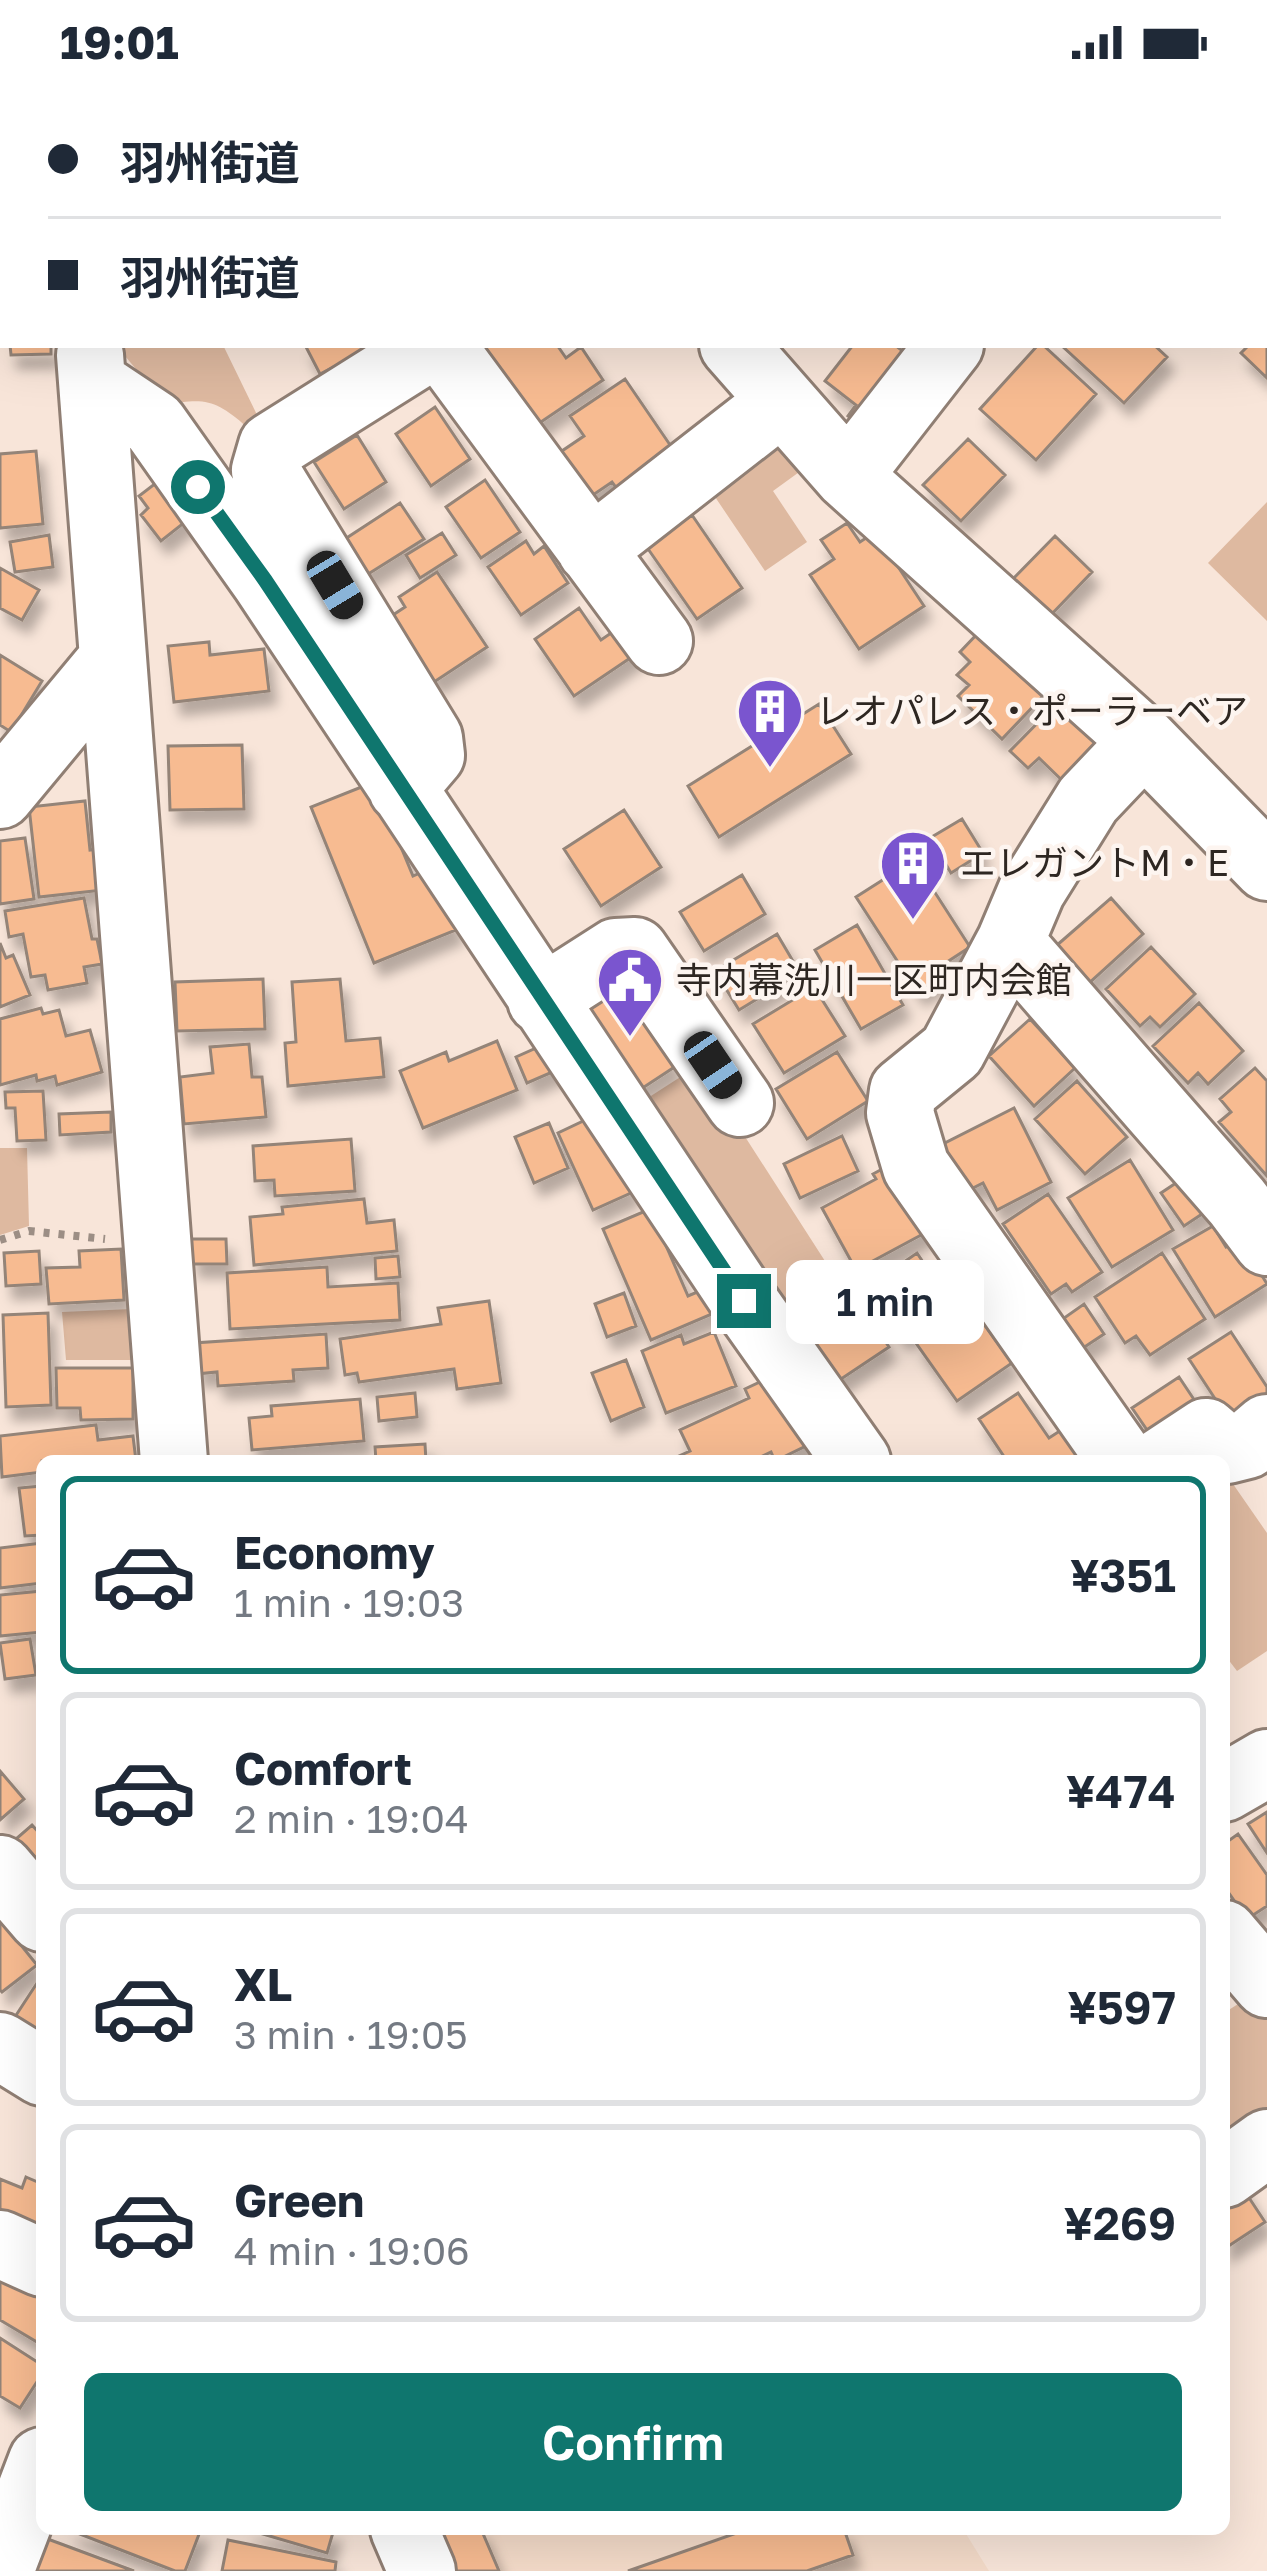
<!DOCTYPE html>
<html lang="en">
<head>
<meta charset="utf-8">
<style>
  :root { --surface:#fff; --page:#f6f6f7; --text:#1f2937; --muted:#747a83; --line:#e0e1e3; --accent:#0f766e }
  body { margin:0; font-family:"Golos Text","Noto Sans JP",sans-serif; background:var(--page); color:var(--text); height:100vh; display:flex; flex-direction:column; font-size:45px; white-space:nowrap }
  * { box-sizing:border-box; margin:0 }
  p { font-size:39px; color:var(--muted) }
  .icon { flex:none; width:66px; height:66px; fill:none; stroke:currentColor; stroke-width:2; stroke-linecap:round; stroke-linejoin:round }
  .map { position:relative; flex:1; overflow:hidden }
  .drawer { position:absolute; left:36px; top:1371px; width:1194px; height:1080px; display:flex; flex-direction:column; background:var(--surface); border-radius:18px; box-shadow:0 12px 48px #0002 }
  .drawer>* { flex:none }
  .top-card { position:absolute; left:0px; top:0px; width:1269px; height:264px; box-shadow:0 12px 48px #0002; display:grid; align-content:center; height:264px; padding:0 48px; background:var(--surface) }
  .end { position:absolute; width:54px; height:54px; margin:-27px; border:15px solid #0f766e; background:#fff; box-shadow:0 0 0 6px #fff }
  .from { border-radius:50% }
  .bubble { position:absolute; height:84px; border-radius:18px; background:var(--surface); box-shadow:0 12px 48px #0002; font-size:39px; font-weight:600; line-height:84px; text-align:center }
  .car { position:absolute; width:36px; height:72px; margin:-36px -18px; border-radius:15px; box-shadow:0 0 9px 3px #0007; background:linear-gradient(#222 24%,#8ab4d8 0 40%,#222 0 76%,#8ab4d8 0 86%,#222 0) }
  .top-card b { display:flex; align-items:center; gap:42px; height:114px; font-size:45px }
  .top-card b+b { border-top:3px solid var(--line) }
  .top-card i { width:30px; height:30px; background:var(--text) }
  ul { padding:21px 0 0; list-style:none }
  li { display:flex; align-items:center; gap:36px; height:198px; margin:0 24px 18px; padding:0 24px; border:6px solid var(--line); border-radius:18px }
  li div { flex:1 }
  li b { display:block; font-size:45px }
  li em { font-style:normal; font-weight:600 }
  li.selected { border-color:var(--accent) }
  li>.icon { width:108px; height:108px; stroke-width:1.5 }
  .action { display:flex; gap:24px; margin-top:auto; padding:24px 48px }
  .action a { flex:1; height:138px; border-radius:18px; background:var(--accent); color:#fff; font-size:48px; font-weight:600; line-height:138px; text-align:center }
  .status { display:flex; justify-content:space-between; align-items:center; height:84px; padding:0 60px; background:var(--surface); direction:ltr }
  .status svg { height:33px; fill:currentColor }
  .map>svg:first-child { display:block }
  .built { fill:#f4dbc9 }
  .green { fill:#deb9a0 }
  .building { fill:#f7bb91; stroke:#948478; stroke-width:3; filter:url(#shadow) }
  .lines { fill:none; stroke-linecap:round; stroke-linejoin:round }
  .minor-casing { stroke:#907f74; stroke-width:72 }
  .path { stroke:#9c8e85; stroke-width:8; stroke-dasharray:6 9; stroke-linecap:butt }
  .minor { stroke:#fff; stroke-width:66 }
  .route { stroke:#0f766e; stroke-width:15 }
  .labels { text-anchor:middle; stroke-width:9; stroke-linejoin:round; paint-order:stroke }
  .poi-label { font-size:36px; fill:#2e2722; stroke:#fdf5f0; text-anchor:start }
</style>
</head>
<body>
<div class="status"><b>19:01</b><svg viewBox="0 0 49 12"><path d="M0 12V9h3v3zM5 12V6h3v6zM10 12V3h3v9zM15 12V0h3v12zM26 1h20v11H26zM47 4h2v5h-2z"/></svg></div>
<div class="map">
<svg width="1267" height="2487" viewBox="0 0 1267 2487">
  <defs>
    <filter id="shadow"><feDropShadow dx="7" dy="13" stdDeviation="6" flood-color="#0004"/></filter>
  </defs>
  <rect width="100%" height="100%" fill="#f8e5d9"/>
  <path class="built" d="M416,2445H963L989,2487H434Z"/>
  <path class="green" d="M124,261H223L260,337L247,343C217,317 206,313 166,321L125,272Z
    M769,359L785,360L802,386L773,407L807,458L765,487L707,401Z
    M1267,418V537L1208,479Z
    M699,981L841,1202L782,1240L640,1019Z
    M0,1064H27L29,1142L0,1151Z
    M132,1225L139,1276H66L62,1228Z
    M1224,1387L1267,1449V1567L1237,1587L1224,1570Z
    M1249,1913L1267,1936V2032L1224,2058V1929Z"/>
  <path class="building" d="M1267,241V294L1241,269L1249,261H1266Z
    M10,261H51V270L11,271Z
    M305,261H376L320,290Z
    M489,261H557L566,274L581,263L603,296L535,342L483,265Z
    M853,261H895L922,282L870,349L848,332L856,321L825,297Z
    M1038,261H1043L1096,310L1036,376L980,325Z
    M1061,261H1154L1167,273L1124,319Z
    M625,295L679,374L623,413L612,398L590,413L559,369L584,352L570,332Z
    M435,323L470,375L431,402L396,350Z
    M357,351L386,398L344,425L314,378Z
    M968,355L1005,391L961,437L923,401Z
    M36,367L43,440L0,444V370Z
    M169,389L199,427L161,457L141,431L148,424L139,412Z
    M485,396L520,448L481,474L446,423Z
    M400,419L424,455L365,492L342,457Z
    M692,431L742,504L697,535L646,462Z
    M847,439L860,458L875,448L924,522L859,565L810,491L834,475L821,456Z
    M442,449L456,471L420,494L406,471Z
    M49,451L53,483L15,488L10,458Z
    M1055,452L1092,488L1048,534L1010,498Z
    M526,457L534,470L544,462L568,499L521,531L488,483Z
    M0,484L39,506L22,536L0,524Z
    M437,488L487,563L434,598L390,533L405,523L399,513Z
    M579,524L601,556L627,538L645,564L574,612L535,555Z
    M981,546L1044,611L1002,655L958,612L969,601L957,591L970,578L960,568Z
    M209,558L210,571L264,565L269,607L174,618L168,562Z
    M0,571L42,597L11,648L0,641Z
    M1066,610L1115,658L1070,704L1039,674L1028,684L1010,667Z
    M819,620L851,670L719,753L688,702Z
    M242,661L244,725L170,726L168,662Z
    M374,698L413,792L431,784L456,846L374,879L311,723Z
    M85,717L90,766L99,765L103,806L39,813L29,723Z
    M624,726L661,783L601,822L564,765Z
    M962,735L983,769L951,789L930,754Z
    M25,754L34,815L0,820V757Z
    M914,776L970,863L947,878L952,887L918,909L856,813Z
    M742,791L765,830L704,867L680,828Z
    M84,814L92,855H97L102,880L84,883L87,899L48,906L45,891L31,893L23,850L9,853L5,827Z
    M1111,814L1143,850L1089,899L1056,862Z
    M857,841L903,921L861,945L815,866Z
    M777,850L800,889L739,926L715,887Z
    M0,859L6,874L13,871L30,911L0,923Z
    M1151,863L1195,910L1160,943L1150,933L1140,942L1106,905Z
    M263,895L265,945L177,947L175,898Z
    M340,895L346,957L380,954L384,993L288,1002L285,959L296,958L292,898Z
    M623,903L676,982L638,1007L585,928Z
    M814,903L845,952L784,989L753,940Z
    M1199,919L1243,967L1208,1000L1198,989L1188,999L1153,962Z
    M41,924L43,930L59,926L66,952L90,946L102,988L57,1001L55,992L37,997L36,991L0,1001V935Z
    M1030,935L1075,984L1034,1022L989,972Z
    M497,957L517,1006L423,1044L400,987L446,968L449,977Z
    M552,957L564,983L527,999L516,973Z
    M249,960L252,993H262L266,1033L184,1040L180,993L213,989L210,963Z
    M837,968L868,1017L807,1055L776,1005Z
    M1255,984L1267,997V1092L1219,1038L1231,1028L1220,1015Z
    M1077,997L1127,1053L1085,1090L1035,1035Z
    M43,1007L46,1056L17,1057L15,1024H6L5,1008Z
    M1014,1024L1051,1098L997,1126L983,1099L967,1107L943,1060Z
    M111,1028V1048L60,1051L59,1030Z
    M598,1030L633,1108L593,1126L558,1049Z
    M549,1039L568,1084L534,1099L515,1053Z
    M842,1052L858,1087L800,1114L784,1080Z
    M351,1055L355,1107L275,1112L274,1096L255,1097L253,1062Z
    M899,1076L936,1143L856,1186L822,1124L876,1095L873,1090Z
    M1130,1076L1173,1146L1112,1183L1068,1114Z
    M1194,1087L1217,1120L1184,1142L1161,1109Z
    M1048,1110L1102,1188L1072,1208L1066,1200L1051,1210L1003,1140Z
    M364,1115L367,1139L394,1136L397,1167L254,1181L250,1133L283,1130L282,1123Z
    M650,1125L688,1212L716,1200L726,1224L651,1256L603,1145Z
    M1213,1142L1226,1163L1240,1155L1267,1200L1215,1233L1173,1165Z
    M191,1155H226L227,1180H192Z
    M121,1165L124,1216L49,1220L46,1184L80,1183L79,1167Z
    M39,1167L41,1200L6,1202L4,1169Z
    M917,1169L951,1220L902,1253L869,1202Z
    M1162,1169L1205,1235L1150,1271L1136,1252L1125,1259L1095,1213Z
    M398,1172L400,1193L376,1195L375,1174Z
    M327,1183L328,1203L398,1199L400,1236L230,1245L227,1189Z
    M624,1209L636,1242L607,1253L595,1220Z
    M857,1215L889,1263L829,1303L797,1255Z
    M489,1217L501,1299L457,1305L454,1285L359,1298L357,1289L345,1291L340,1255L441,1240L438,1224Z
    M1084,1220L1104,1250L1077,1268L1057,1239Z
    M48,1229L51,1321L6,1323L3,1231Z
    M952,1234L965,1253L984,1240L1012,1279L957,1317L916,1259Z
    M714,1248L736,1302L666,1329L642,1267L681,1251L684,1260Z
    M1231,1248L1267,1303V1311L1229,1336L1189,1275Z
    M326,1250L328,1284L293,1286L294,1297L218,1302L217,1288L196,1290L194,1259Z
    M626,1276L644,1323L611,1337L592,1289Z
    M56,1284H133V1335L81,1336L80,1324H57Z
    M779,1289L812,1359L775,1377L771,1368L752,1377H681L679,1372L690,1367L680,1346L749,1314L745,1305Z
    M1179,1293L1205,1332L1158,1362L1132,1324Z
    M415,1309L417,1333L379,1337L377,1313Z
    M1018,1309L1049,1354L1069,1341L1095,1377H1007L979,1335Z
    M360,1315L364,1357L252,1366L249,1334L272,1332L271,1322Z
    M96,1341L98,1356L133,1352L136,1377H42V1388L2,1393L0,1352Z
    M425,1360L426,1377H376L375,1363Z
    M42,1402V1451L25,1452L19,1404Z
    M42,1459V1499L0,1504V1464Z
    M42,1507V1548L0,1552V1511Z
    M30,1555L36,1591L5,1595L0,1559Z
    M0,1687L24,1715L0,1736Z
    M1267,1728V1769L1248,1740Z
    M32,1741L42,1752V1815L1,1768Z
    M1238,1750L1267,1791V1822L1247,1835L1224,1802V1760Z
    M0,1835L37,1881L2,1908L0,1906Z
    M39,1896L42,1898V1963L9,1942Z
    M26,2093L42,2100V2163L0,2146V2095L22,2104Z
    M1236,2094L1265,2138L1224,2165V2102Z
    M0,2176L30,2208L42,2215V2261L0,2236Z
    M0,2254L42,2281V2290L20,2324L0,2312Z
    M67,2445H201L185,2487H175Z
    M246,2445H334L327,2469Z
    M426,2445H481L499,2487H444Z
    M748,2445H844L853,2471L807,2487H628Z
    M37,2451L134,2487H23Z
    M228,2456L336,2478L335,2487H222Z"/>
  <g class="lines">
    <defs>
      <path id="minor" d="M71,0V3
        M490,0L493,3
        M559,3L565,0
        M733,261L848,392L1144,657L1267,783
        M90,271L174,1377
        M94,300L154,340L265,497L744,1217L857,1377
        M848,392L950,261
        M591,466L781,318
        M402,705L431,671L429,654L265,386L272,362L420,269L444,265L659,557
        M0,711L112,576
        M1010,858L1237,1118L1267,1158
        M541,916L616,868L635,867L740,1019
        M1122,1377L916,1083L900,1029L903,1007L952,967L1010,858L1032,806L1088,716L1144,657
        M1162,1377L1206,1348L1227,1366L1247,1361L1267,1344
        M1224,1704L1267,1679
        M0,1785L42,1834
        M1224,1850L1267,1900
        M0,1962L42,1988
        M1224,2090L1267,2059
        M0,2160L42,2179
        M404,2445L422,2487
        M0,2487L42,2377"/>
    </defs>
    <use href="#minor" class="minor-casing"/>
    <path class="path" d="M1108,3L1110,0
      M0,99H3
      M0,1156L29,1147L105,1155"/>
    <use href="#minor" class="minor"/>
  </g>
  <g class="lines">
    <path class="route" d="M198,403L265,496L744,1217"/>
  </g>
  <defs>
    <symbol id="building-pin" viewBox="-11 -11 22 30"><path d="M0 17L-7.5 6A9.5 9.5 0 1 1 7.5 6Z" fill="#7a55cf" stroke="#fdf5f0"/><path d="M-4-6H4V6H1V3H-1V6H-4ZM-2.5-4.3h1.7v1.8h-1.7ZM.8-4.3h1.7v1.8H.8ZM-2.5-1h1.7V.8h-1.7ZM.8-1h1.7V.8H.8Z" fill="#fff"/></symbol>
    <symbol id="civic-pin" viewBox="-11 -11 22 30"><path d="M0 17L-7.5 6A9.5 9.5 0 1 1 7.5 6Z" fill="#7a55cf" stroke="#fdf5f0"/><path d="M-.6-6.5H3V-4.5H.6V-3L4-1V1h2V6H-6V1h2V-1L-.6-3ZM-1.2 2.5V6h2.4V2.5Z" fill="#fff"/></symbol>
  </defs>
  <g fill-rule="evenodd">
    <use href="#building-pin" x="732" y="589" width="76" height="104"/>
    <use href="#building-pin" x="875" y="741" width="76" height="104"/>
    <use href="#civic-pin" x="592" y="858" width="76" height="104"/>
  </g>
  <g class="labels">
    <g class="poi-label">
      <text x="816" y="640">レオパレス・ポーラーベア</text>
      <text x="960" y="792">エレガントM・E</text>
      <text x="676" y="909">寺内幕洗川一区町内会館</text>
    </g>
  </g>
</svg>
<i class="end from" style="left:198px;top:403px"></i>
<i class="end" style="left:744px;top:1217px"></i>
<div class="bubble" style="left:786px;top:1176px;width:198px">1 min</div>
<i class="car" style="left:335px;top:501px;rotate:149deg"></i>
<i class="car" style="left:713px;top:981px;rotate:146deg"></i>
<div class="top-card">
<b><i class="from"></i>羽州街道</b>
<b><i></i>羽州街道</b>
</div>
<section class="drawer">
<ul>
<li class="selected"><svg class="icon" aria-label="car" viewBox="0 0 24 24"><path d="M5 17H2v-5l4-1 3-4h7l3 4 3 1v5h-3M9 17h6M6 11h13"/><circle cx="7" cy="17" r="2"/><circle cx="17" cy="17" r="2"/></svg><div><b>Economy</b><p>1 min · 19:03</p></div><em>¥351</em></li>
<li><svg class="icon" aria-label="car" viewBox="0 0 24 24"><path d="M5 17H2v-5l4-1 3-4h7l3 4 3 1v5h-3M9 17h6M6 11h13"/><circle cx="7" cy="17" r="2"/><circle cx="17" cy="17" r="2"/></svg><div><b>Comfort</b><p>2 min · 19:04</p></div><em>¥474</em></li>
<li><svg class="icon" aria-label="car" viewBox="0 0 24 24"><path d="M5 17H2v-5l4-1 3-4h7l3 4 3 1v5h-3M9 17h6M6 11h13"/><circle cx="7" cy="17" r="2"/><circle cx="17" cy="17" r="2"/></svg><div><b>XL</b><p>3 min · 19:05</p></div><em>¥597</em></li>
<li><svg class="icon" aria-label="car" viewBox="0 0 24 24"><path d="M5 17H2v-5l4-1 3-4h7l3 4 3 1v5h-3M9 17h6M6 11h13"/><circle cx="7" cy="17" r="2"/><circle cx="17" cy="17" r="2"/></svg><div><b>Green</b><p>4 min · 19:06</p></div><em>¥269</em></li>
</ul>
<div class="action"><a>Confirm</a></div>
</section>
</div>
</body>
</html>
